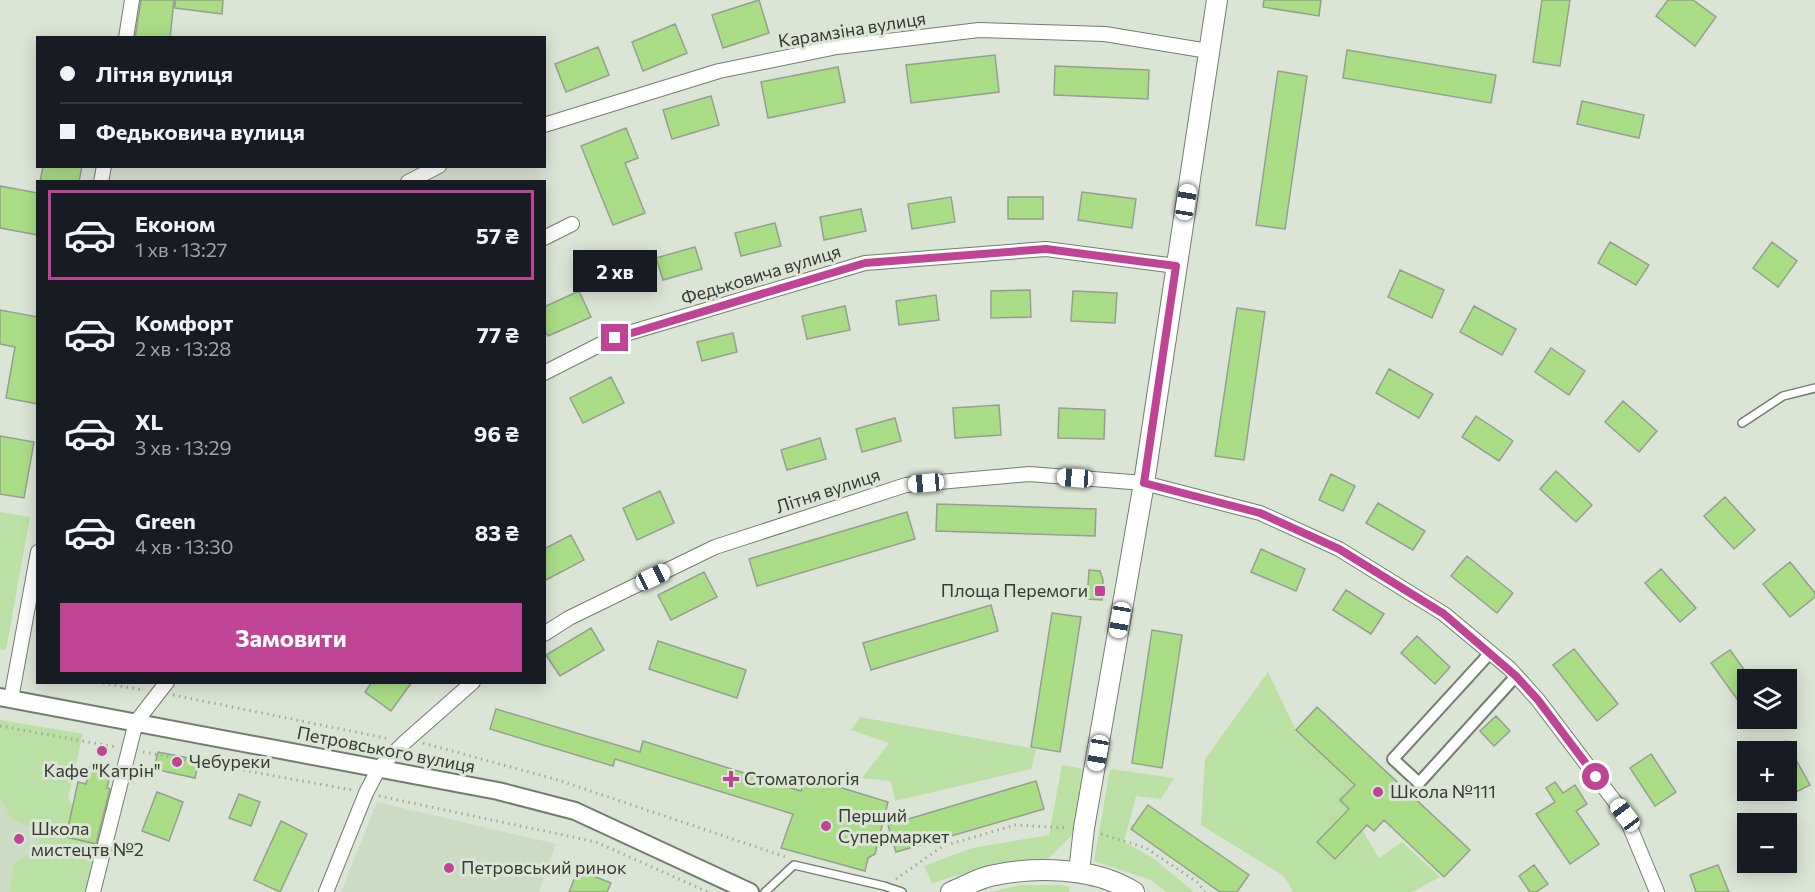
<!DOCTYPE html>
<html lang="uk">
<head>
<meta charset="utf-8">
<style>
  :root { --surface:#171b24; --page:#242831; --text:#f1f3f6; --muted:#9ea1a6; --line:#363941; --accent:#c04495 }
  body { margin:0; font-family:Commissioner,sans-serif; background:var(--page); color:var(--text); height:100vh; display:flex; flex-direction:column; font-size:22px; white-space:nowrap }
  * { box-sizing:border-box; margin:0 }
  p { font-size:20px; color:var(--muted) }
  .icon { flex:none; width:33px; height:33px; fill:none; stroke:currentColor; stroke-width:2; stroke-linecap:round; stroke-linejoin:round }
  .map { position:relative; flex:1; overflow:hidden }
  .drawer { position:absolute; left:36px; top:180px; width:510px; height:504px; display:flex; flex-direction:column; background:var(--surface); border-radius:0px; box-shadow:0 3px 15px #0003 }
  .drawer>* { flex:none }
  .guide { position:absolute; left:36px; top:36px; width:510px; height:132px; border-radius:0px; box-shadow:0 3px 15px #0003; display:grid; align-content:center; height:132px; padding:0 24px; background:var(--surface) }
  .buttons { position:absolute; left:1737px; top:669px; display:grid; gap:12px }
  .buttons a { display:grid; place-items:center; width:60px; height:60px; border-radius:0px; background:var(--surface); box-shadow:0 3px 15px #0003; font-size:30px }
  .end { position:absolute; width:27px; height:27px; margin:-14px; border:8px solid #c04495; background:#fff; box-shadow:0 0 0 3px #fff }
  .from { border-radius:50% }
  .bubble { position:absolute; height:42px; border-radius:0px; background:var(--surface); box-shadow:0 3px 15px #0003; font-size:20px; font-weight:700; line-height:42px; text-align:center }
  .car { position:absolute; width:18px; height:36px; margin:-18px -9px; border-radius:8px; box-shadow:0 0 4px 2px #0007; background:linear-gradient(#fff 24%,#345 0 40%,#fff 0 76%,#345 0 86%,#fff 0) }
  .guide b { display:flex; align-items:center; gap:21px; height:57px; font-size:22px }
  .guide b+b { border-top:2px solid var(--line) }
  .guide i { width:15px; height:15px; background:var(--text) }
  ul { padding:10px 0 0; list-style:none }
  li { display:flex; align-items:center; gap:18px; height:90px; margin:0 12px 9px; padding:0 12px; border:3px solid transparent; border-radius:0px }
  li div { flex:1 }
  li b { display:block; font-size:22px }
  li em { font-style:normal; font-weight:700 }
  li.selected { border-color:var(--accent) }
  li>.icon { width:54px; height:54px; stroke-width:1.5 }
  .cta { display:flex; gap:12px; margin-top:auto; padding:12px 24px }
  .cta a { flex:1; height:69px; border-radius:0px; background:var(--accent); color:#fff; font-size:24px; font-weight:700; line-height:69px; text-align:center }
  .map>svg:first-child { display:block }
  .built { fill:#ccdbc3 }
  .green { fill:#bae0a3 }
  .building { fill:#a9de87; stroke:#959f8f; stroke-width:1.5 }
  .lines { fill:none; stroke-linecap:round; stroke-linejoin:round }
  .service-casing { stroke:#737d6e; stroke-width:10 }
  .pedestrian-casing { stroke:#737d6e; stroke-width:14 }
  .minor-casing { stroke:#737d6e; stroke-width:16 }
  .tertiary-casing { stroke:#737d6e; stroke-width:20 }
  .secondary-casing { stroke:#737d6e; stroke-width:22 }
  .path { stroke:#a3aa9e; stroke-width:3; stroke-dasharray:1.5 4.5; stroke-linecap:butt }
  .service { stroke:#fff; stroke-width:7 }
  .pedestrian { stroke:#fff; stroke-width:10 }
  .minor { stroke:#fff; stroke-width:14 }
  .tertiary { stroke:#fff; stroke-width:16 }
  .secondary { stroke:#fff; stroke-width:20 }
  .route { stroke:#c04495; stroke-width:8 }
  .poi-dot { fill:#c04495; stroke:#dbe5d5; stroke-width:2 }
  .labels { text-anchor:middle; stroke-width:6; stroke-linejoin:round; paint-order:stroke }
  .street-label { font-size:18px; fill:#373b34; stroke:#dbe5d5 }
  .poi-label { font-size:18px; fill:#373b34; stroke:#dbe5d5; text-anchor:start }
</style>
</head>
<body>
<div class="map">
<svg width="1815" height="892" viewBox="0 0 1815 892">
  <rect width="100%" height="100%" fill="#dbe5d5"/>
  <path class="built" d="M0,798L12,820L38,830L37,849L14,863L9,892H0Z
    M377,802L556,844L539,892H341Z"/>
  <path class="green" d="M0,512L30,517L6,650L0,649Z
    M1268,672L1296,730L1355,785L1340,800L1349,809L1318,842L1335,859L1362,830L1379,858L1402,842L1440,877L1412,892H1293L1284,876L1201,825L1205,759Z
    M860,717L1036,749L1031,769L895,801L891,781L862,778L889,743L851,730Z
    M0,720L83,734L68,798L97,850L86,892H9L14,863L37,849L38,830L12,820L0,798Z
    M1062,765L1089,770L1076,831L1049,858L1002,862L932,883L924,866L972,848L1049,835Z
    M1110,769L1174,778L1161,799L1136,796L1124,842L1153,858L1194,892H1166L1151,880L1094,861Z
    M1020,885H1061L1070,887L1069,892H991Z"/>
  <path class="building" d="M141,0H174L170,38H135Z
    M175,0H223L222,14L175,8Z
    M759,0L769,33L723,48L712,15Z
    M1264,0H1321L1319,16L1263,7Z
    M1542,0H1570L1560,66L1533,62Z
    M1668,0H1693L1716,17L1695,46L1656,16Z
    M675,24L687,53L643,71L632,42Z
    M598,47L609,75L566,92L555,64Z
    M1347,50L1496,75L1491,103L1343,78Z
    M995,55L999,92L911,103L906,65Z
    M1055,66L1149,70L1148,99L1054,95Z
    M838,67L845,102L768,118L761,82Z
    M1278,71L1307,76L1285,229L1256,225Z
    M711,96L719,125L672,139L663,110Z
    M1582,101L1644,115L1639,138L1577,124Z
    M626,128L638,158L625,163L645,213L613,225L581,146Z
    M43,166H82L79,182H40Z
    M0,186L38,193V235L0,228Z
    M1082,192L1136,199L1132,228L1078,220Z
    M951,197L955,222L912,229L908,204Z
    M1008,197H1043V219H1008Z
    M861,209L866,231L824,240L820,217Z
    M775,223L781,246L741,256L735,233Z
    M1610,242L1649,265L1636,285L1598,263Z
    M1772,242L1797,261L1778,287L1753,268Z
    M695,247L702,269L663,280L656,258Z
    M1400,270L1444,290L1432,318L1388,297Z
    M1030,290L1031,317L991,318V291Z
    M579,291L591,317L548,336L544,328V307Z
    M1073,291L1117,293L1115,323L1071,321Z
    M936,295L939,320L899,325L896,301Z
    M845,306L850,330L807,339L802,316Z
    M1474,306L1516,329L1502,355L1460,332Z
    M1237,308L1265,312L1244,460L1215,456Z
    M0,310L38,317V404L6,398L15,347L0,344Z
    M733,333L737,352L702,361L697,342Z
    M1551,348L1585,371L1569,395L1535,372Z
    M1389,369L1433,394L1419,418L1376,393Z
    M611,377L624,403L583,423L570,398Z
    M1623,401L1657,431L1639,452L1605,422Z
    M999,405L1001,435L955,438L953,408Z
    M1059,408L1105,410L1104,439L1058,438Z
    M1476,416L1513,441L1499,461L1462,437Z
    M895,418L901,441L862,452L856,429Z
    M0,436L34,442L24,498L0,494Z
    M820,438L826,459L787,470L781,450Z
    M1556,471L1592,505L1576,522L1540,489Z
    M1331,474L1355,486L1343,511L1319,500Z
    M660,491L674,523L637,540L623,508Z
    M1725,497L1755,530L1734,549L1704,516Z
    M1378,503L1425,531L1413,550L1366,523Z
    M937,504L1096,509L1095,536L936,531Z
    M907,512L915,539L757,586L749,559Z
    M571,535L584,560L544,581V549Z
    M1261,549L1305,569L1296,591L1251,572Z
    M1467,556L1513,593L1497,613L1451,576Z
    M1790,562L1815,593V597L1790,617L1763,584Z
    M1661,569L1696,608L1680,622L1645,583Z
    M1089,570L1100,571L1103,580L1102,600L1087,599Z
    M704,572L717,597L671,620L658,595Z
    M1346,590L1384,614L1371,634L1333,610Z
    M991,605L998,631L871,670L863,643Z
    M1052,613L1081,617L1060,752L1031,747Z
    M591,628L604,650L560,676L546,655Z
    M1152,630L1182,635L1162,768L1132,763Z
    M1417,636L1450,667L1435,684L1401,653Z
    M658,641L746,670L737,698L649,669Z
    M1574,649L1618,704L1597,721L1553,665Z
    M1730,650L1748,675V692L1737,699L1711,663Z
    M372,682H412L391,711L365,692Z
    M1317,707L1470,850L1444,877L1384,820L1374,831L1367,825L1335,859L1317,842L1349,809L1340,800L1355,785L1296,730Z
    M496,709L640,752L643,741L801,791L806,777L888,802L875,854L868,858L865,871L781,848L793,814L615,759L613,766L490,729Z
    M1496,716L1510,731L1494,746L1480,731Z
    M1786,742L1810,785L1786,797Z
    M158,752L199,760L195,778L154,769Z
    M1651,754L1676,792L1655,806L1630,768Z
    M90,767L110,774L107,788L110,789L96,844L66,837L78,782L86,784Z
    M1036,781L1044,809L896,852L888,825Z
    M1555,782L1563,793L1575,785L1587,804L1576,811L1599,844L1570,864L1536,814L1555,802L1546,788Z
    M157,792L183,802L169,841L142,831Z
    M239,794L260,802L251,826L229,818Z
    M1148,805L1249,875L1237,892H1220L1131,829Z
    M281,821L307,834L280,892L254,880Z
    M1534,865L1548,884L1536,892H1530L1519,876Z
    M1718,865L1729,892H1696L1690,875Z
    M578,870L611,883L607,892H569Z"/>
  <g class="lines">
    <defs>
      <path id="service" d="M1742,423L1783,396L1815,388
        M765,892L794,865L884,886L902,892"/>
      <path id="pedestrian" d="M1490,653L1393,759L1419,783L1516,676"/>
      <path id="minor" d="M126,38L132,0
        M544,125L719,71L837,47L979,30L1105,34L1208,51
        M101,182L104,166
        M408,182L439,166
        M544,238L572,224
        M544,373L615,337L865,263L1046,249L1176,266
        M544,634L569,618L715,547L906,485L1029,474L1144,483L1260,513L1339,549L1444,614L1510,669L1538,700L1625,815L1657,892
        M11,699L38,552
        M93,892L136,722L167,682
        M326,892L366,793L379,768L405,742L473,682"/>
      <path id="tertiary" d="M0,697L498,791L575,811L750,892"/>
      <path id="secondary" d="M1079,872L1084,828L1144,483L1217,0
        M951,892C964,887 977,879 990,876C1034,866 1095,867 1134,892"/>
    </defs>
    <use href="#service" class="service-casing"/>
    <use href="#pedestrian" class="pedestrian-casing"/>
    <use href="#minor" class="minor-casing"/>
    <use href="#tertiary" class="tertiary-casing"/>
    <use href="#secondary" class="secondary-casing"/>
    <path class="path" d="M97,682L143,690
      M173,695L390,739
      M0,726L116,747
      M423,743L558,780L786,857
      M143,752L352,790
      M379,796L596,842L708,892
      M1101,834L1146,848L1197,882L1205,892
      M896,879L943,846L1015,825L1068,828"/>
    <use href="#service" class="service"/>
    <use href="#pedestrian" class="pedestrian"/>
    <use href="#minor" class="minor"/>
    <use href="#tertiary" class="tertiary"/>
    <use href="#secondary" class="secondary"/>
  </g>
  <g class="lines">
    <path class="route" d="M615,338L865,263L1046,249L1176,266L1144,483L1260,513L1339,549L1444,614L1516,676L1538,700L1596,777"/>
  </g>
  <g class="poi-dot">
    <rect x="1094" y="585" width="12" height="12" rx="3"/>
    <circle cx="102" cy="751" r="6"/>
    <circle cx="177" cy="762" r="6"/>
    <path d="M728 770h6v6h6v6h-6v6h-6v-6h-6v-6h6z"/>
    <circle cx="1378" cy="792" r="6"/>
    <circle cx="826" cy="826" r="6"/>
    <circle cx="19" cy="839" r="6"/>
    <circle cx="449" cy="868" r="6"/>
  </g>
  <g class="labels">
    <g class="street-label">
      <text transform="translate(852 30) rotate(-9)" y="6">Карамзіна вулиця</text>
      <text transform="translate(761 275) rotate(-17)" y="6">Федьковича вулиця</text>
      <text transform="translate(828 491) rotate(-18)" y="6">Літня вулиця</text>
      <text transform="translate(386 750) rotate(11)" y="6">Петровського вулиця</text>
    </g>
    <g class="poi-label">
      <text x="1088" y="597" text-anchor="end">Площа Перемоги</text>
      <text x="189" y="768">Чебуреки</text>
      <text x="102" y="777" text-anchor="middle">Кафе "Катрін"</text>
      <text x="744" y="785">Стоматологія</text>
      <text x="1390" y="798">Школа №111</text>
      <text x="838" y="822">Перший<tspan x="838" dy="21">Супермаркет</tspan></text>
      <text x="31" y="835">Школа<tspan x="31" dy="21">мистецтв №2</tspan></text>
      <text x="461" y="874">Петровський ринок</text>
    </g>
  </g>
</svg>
<div class="buttons">
<a><svg class="icon" aria-label="layers" viewBox="0 0 24 24"><path d="M12 4l9 5-9 5-9-5zM3 14l9 5 9-5"/></svg></a>
<a>+</a>
<a>−</a>
</div>
<i class="end from" style="left:1596px;top:777px"></i>
<i class="end" style="left:615px;top:338px"></i>
<div class="bubble" style="left:573px;top:250px;width:84px">2 хв</div>
<i class="car" style="left:1186px;top:202px;rotate:9deg"></i>
<i class="car" style="left:1075px;top:478px;rotate:274deg"></i>
<i class="car" style="left:926px;top:483px;rotate:265deg"></i>
<i class="car" style="left:653px;top:577px;rotate:64deg"></i>
<i class="car" style="left:1120px;top:620px;rotate:190deg"></i>
<i class="car" style="left:1098px;top:753px;rotate:190deg"></i>
<i class="car" style="left:1625px;top:815px;rotate:323deg"></i>
<div class="guide">
<b><i class="from"></i>Літня вулиця</b>
<b><i></i>Федьковича вулиця</b>
</div>
<section class="drawer">
<ul>
<li class="selected"><svg class="icon" aria-label="car" viewBox="0 0 24 24"><path d="M5 17H2v-5l4-1 3-4h7l3 4 3 1v5h-3M9 17h6M6 11h13"/><circle cx="7" cy="17" r="2"/><circle cx="17" cy="17" r="2"/></svg><div><b>Економ</b><p>1 хв · 13:27</p></div><em>57 ₴</em></li>
<li><svg class="icon" aria-label="car" viewBox="0 0 24 24"><path d="M5 17H2v-5l4-1 3-4h7l3 4 3 1v5h-3M9 17h6M6 11h13"/><circle cx="7" cy="17" r="2"/><circle cx="17" cy="17" r="2"/></svg><div><b>Комфорт</b><p>2 хв · 13:28</p></div><em>77 ₴</em></li>
<li><svg class="icon" aria-label="car" viewBox="0 0 24 24"><path d="M5 17H2v-5l4-1 3-4h7l3 4 3 1v5h-3M9 17h6M6 11h13"/><circle cx="7" cy="17" r="2"/><circle cx="17" cy="17" r="2"/></svg><div><b>XL</b><p>3 хв · 13:29</p></div><em>96 ₴</em></li>
<li><svg class="icon" aria-label="car" viewBox="0 0 24 24"><path d="M5 17H2v-5l4-1 3-4h7l3 4 3 1v5h-3M9 17h6M6 11h13"/><circle cx="7" cy="17" r="2"/><circle cx="17" cy="17" r="2"/></svg><div><b>Green</b><p>4 хв · 13:30</p></div><em>83 ₴</em></li>
</ul>
<div class="cta"><a>Замовити</a></div>
</section>
</div>
</body>
</html>
